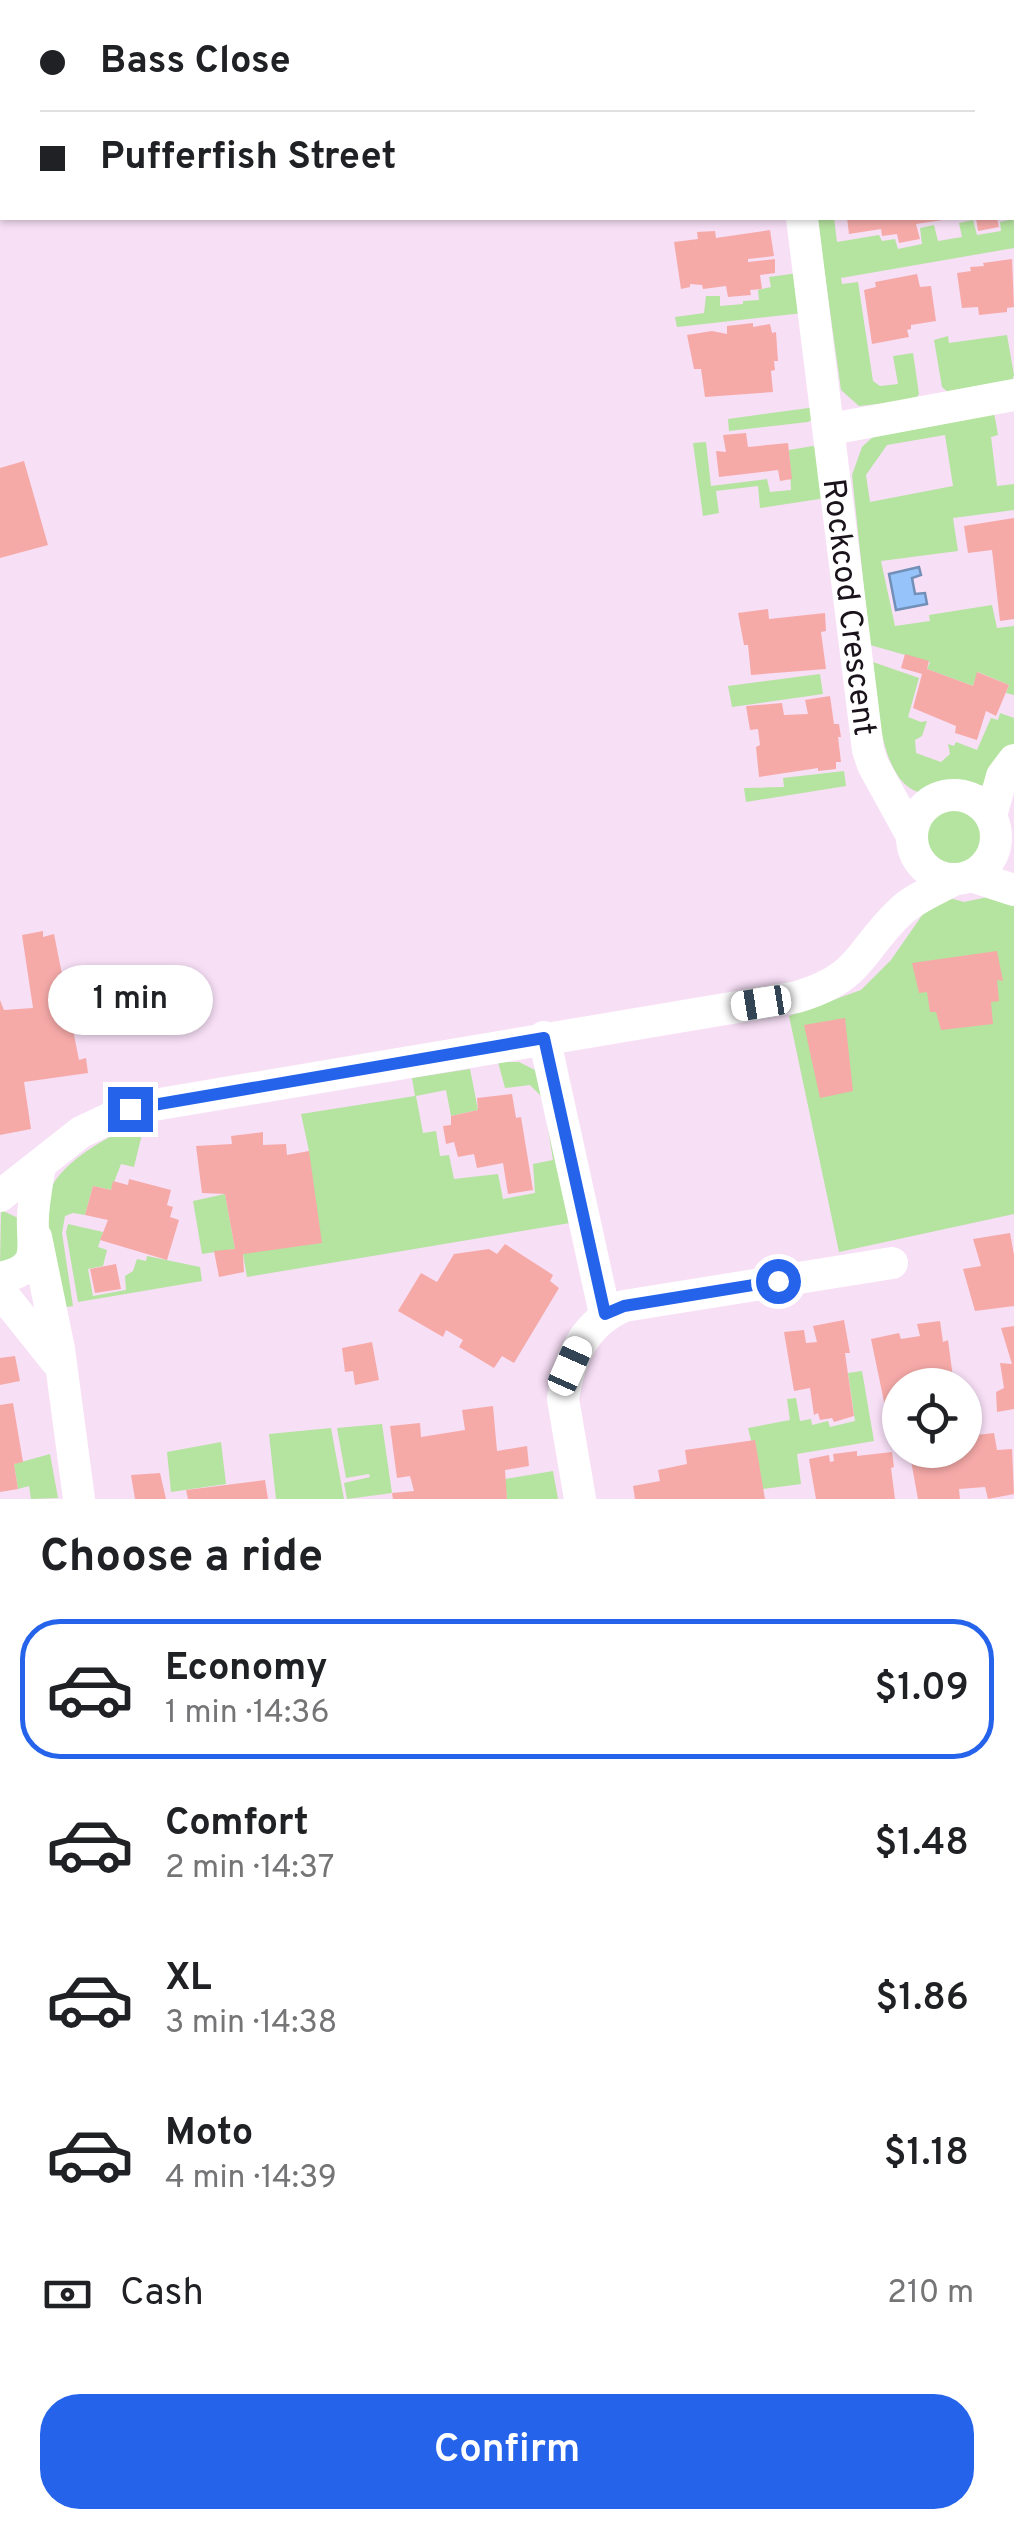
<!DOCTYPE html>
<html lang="en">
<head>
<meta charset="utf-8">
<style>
  :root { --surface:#fff; --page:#f2f2f2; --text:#202124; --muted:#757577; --line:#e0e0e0; --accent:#2563eb }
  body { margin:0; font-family:Overpass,sans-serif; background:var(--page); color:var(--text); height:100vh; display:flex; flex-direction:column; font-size:38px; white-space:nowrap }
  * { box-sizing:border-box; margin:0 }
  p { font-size:32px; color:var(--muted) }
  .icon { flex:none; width:55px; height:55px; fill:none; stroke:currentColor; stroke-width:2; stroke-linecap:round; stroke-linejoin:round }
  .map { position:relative; height:1499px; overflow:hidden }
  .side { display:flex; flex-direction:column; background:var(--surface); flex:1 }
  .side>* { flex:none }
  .guide { position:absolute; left:0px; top:0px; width:1015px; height:220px; box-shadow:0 2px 8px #0004; display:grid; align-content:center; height:220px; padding:0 40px; background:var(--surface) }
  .fabs { position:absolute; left:882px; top:1368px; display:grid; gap:20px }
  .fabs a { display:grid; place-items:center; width:100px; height:100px; border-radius:50%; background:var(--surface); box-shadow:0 2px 8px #0004; font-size:50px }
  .end { position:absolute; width:45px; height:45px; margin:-22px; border:12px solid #2563eb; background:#fff; box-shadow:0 0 0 5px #fff }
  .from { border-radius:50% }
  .bubble { position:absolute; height:70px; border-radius:35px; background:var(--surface); box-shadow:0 2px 8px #0004; font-size:32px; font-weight:600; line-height:70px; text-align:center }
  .car { position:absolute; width:30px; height:60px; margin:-30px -15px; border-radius:12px; box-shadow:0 0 8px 2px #0007; background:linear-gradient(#fff 24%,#345 0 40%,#fff 0 76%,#345 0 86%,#fff 0) }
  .guide b { display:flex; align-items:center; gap:35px; height:95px; font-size:38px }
  .guide b+b { border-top:2px solid var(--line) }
  .guide i { width:25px; height:25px; background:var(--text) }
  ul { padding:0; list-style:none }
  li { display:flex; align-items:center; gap:30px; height:140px; margin:0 20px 15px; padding:0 20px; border:5px solid transparent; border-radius:40px }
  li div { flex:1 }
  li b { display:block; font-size:38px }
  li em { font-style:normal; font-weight:600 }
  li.current { border-color:var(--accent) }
  li>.icon { width:90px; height:90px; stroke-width:1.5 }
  h2 { padding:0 40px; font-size:45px; line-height:120px }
  .pay { display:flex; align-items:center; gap:25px; height:110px; padding:0 40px; font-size:38px }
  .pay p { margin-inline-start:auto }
  .primary-button { display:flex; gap:20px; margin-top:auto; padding:20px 40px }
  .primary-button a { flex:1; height:115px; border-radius:40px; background:var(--accent); color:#fff; font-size:40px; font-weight:600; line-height:115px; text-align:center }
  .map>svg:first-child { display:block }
  .green { fill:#b5e3a0; fill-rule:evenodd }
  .water { fill:#96c4fa; stroke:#718fb7; stroke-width:2.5 }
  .building { fill:#f6aaa8 }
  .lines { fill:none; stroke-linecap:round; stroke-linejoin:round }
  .minor { stroke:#fff; stroke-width:32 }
  .route { stroke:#2563eb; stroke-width:12 }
  .labels { text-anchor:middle; stroke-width:10; stroke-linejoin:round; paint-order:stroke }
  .street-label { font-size:32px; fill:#1b131b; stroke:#fff }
</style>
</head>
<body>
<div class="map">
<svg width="1014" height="1499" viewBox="0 0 1014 1499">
  <rect width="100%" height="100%" fill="#f7dff6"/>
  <path class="green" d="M817,218H834L837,242L879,235L882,241L895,239L898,249L922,244L920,228L934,225L938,241L962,237L959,223L973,220L977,235L1001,231L1000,222L1014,219V248L841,278L842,284L858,282L873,381L880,386L898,384L893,356L913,353L919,394L915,400L859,406L841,390Z
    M798,273L803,313L677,327L675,317L704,313L706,296H720V306L743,304V301L759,300L758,290L771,287L769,277Z
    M1007,335L1014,375L1011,383L949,393L942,387L934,340L948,336L949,343Z
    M816,407L817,417L808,422L729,431L728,419Z
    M994,412L998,435L991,437L997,486L1014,484V510L953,518L958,551L881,561L895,626L930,621L929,615L992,605L997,628L1014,626V695L1006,693L1009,685L978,672L973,686L927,669L930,662L870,645L852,475L862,447L875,435ZM945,435L953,486L870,502L866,475L887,445Z
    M706,442L711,486L767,479L770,492L791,490L789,450L813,446L821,449L826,498L760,508L758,486L716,491L719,513L703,516L693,443Z
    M873,662L919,678L908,717L921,722L927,721L922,736L915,740L916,753L941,762L950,754L948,744L954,746L956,742L977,750L991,718L998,720L1000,713L1014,718V749L984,785C965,787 940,797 922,793C879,785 877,697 873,662Z
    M820,674L823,694L732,707L728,686Z
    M844,771L846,786L746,802L744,788L784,787L783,778Z
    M923 838a29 29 0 1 1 58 0a29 29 0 1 1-58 0Z
    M988,897L1014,904V1214L839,1252L789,1016L861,990L891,960L932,901L950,898L964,902Z
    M498,1062H519L537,1071L576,1222L247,1277L243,1254L309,1151L301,1114L415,1096L412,1078L470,1069L478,1110L451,1116L446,1090L416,1096L423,1133L436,1131L440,1156L449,1155L454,1179L498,1174L503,1199L535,1193L533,1164L553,1160L543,1098L530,1085L505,1088Z
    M138,1125L137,1133L142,1134L134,1167L121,1164L111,1190L93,1186L85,1215L73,1213L65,1216L62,1233L73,1306L61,1308L45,1207C48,1169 105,1136 138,1125Z
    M225,1194L235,1249L202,1254L193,1201Z
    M1,1210L18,1218L21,1254L0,1266Z
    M68,1224L103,1232L98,1247L107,1250L103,1266L88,1269L93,1296L126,1290L125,1276L133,1271L137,1259L146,1261L147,1256L200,1267L202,1281L78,1302L66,1232Z
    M862,1371L874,1441L797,1454L801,1484L763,1489L748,1428L790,1420L787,1399L796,1398L800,1421L811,1419L812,1425L828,1421L830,1427L855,1421L848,1373Z
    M382,1424L392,1493L347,1499L344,1483L370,1477L369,1474L346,1478L337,1428Z
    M331,1428L344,1499H276L269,1434Z
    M221,1442L226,1484L171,1492L167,1452Z
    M50,1454L58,1498L31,1499L29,1486L18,1489L14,1464Z
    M553,1471L558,1499H507L505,1479Z"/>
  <path class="water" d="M919,567L921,575L912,578L915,594L925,593L927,604L896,610L889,574Z"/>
  <path class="building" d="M847,218H943V220L916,224L920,239L899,243L897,234L882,236L881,229L849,234Z
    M976,218H997L999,227L978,231Z
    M770,230L774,256L748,259V262L775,259V273L760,275L762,289L750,290L751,295L728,297L726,286L703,289L702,285L690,284V287L681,289L674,242L698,239L697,232L715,231L716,238Z
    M1012,259L1014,307L1007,308V312L979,315L978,307L962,308L957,273L971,271L970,267L984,266L983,263Z
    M917,274L920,287L931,286L936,321L911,325V329L907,330L909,337L872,344L864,290L876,287L875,282Z
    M753,323V327L770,324L772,333L776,332L778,361H774L775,370L771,371L773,392L705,397L701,369H694L687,335L712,331L727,334V326Z
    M746,433L748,447L788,443L792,479L780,481L778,470L719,477L716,451L726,452L723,435Z
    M24,461L48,545L0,558V468Z
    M1014,518V619L1000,621L992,550L968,553L964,526Z
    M768,609L769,619L825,613L826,631L821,632L826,669L751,675L748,645H744L738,613Z
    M905,654L929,661L927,669L973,686L977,672L1009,685L996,716L986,711L977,740L955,733L956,726L913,708L922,674L901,668Z
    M830,696L834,724H839L841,737H838L841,762H836V769L818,771V768L759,777L756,747L760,745L758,729L750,730L746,706L782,703L784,715L808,714L805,700Z
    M43,931V937L54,934L79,1060L86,1058L88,1073L24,1082L31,1129L0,1135V1000L4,1010L33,1008L22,935Z
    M997,951L1003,981L997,980L999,1001L991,1002L993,1024L941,1030L936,1012H930L927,992L919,993L912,963Z
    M845,1018L853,1091L820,1098L804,1025Z
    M512,1094L516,1118L521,1117L533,1190L508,1194L503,1163L477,1168L474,1154L458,1157L454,1142L446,1144L443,1126L451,1125V1116L478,1110L477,1098Z
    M263,1132V1145L286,1144L287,1155L309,1151L322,1243L243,1254L244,1272L219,1277L214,1251L235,1249L225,1194L202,1193L196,1146L232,1144L231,1136Z
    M129,1179L171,1190L167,1205L173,1207L170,1217L179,1220L167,1260L100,1240L108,1220L85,1215L93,1186L111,1190L113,1181L128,1185Z
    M1010,1233L1014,1255V1306L975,1311L963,1269L981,1266L973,1239Z
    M505,1244L553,1275L550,1281L559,1288L514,1363L502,1356L494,1368L459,1347L463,1340L446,1330L443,1337L398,1311L421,1273L437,1282L454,1254L489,1249L497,1254Z
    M116,1264L121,1289L95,1293L90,1269Z
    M844,1320L850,1353H845L854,1416L834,1422L832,1418L820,1420L818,1413L814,1415L810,1388L794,1391L784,1332L804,1330L806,1343L817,1342L813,1326Z
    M940,1321L943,1342L948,1340L954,1385H900V1414L887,1416L871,1339L899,1333L901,1339L920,1336L917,1324Z
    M1014,1326V1409L997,1412L996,1392L1004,1388L1000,1363L1012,1364L1001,1328Z
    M372,1342L379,1380L355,1385L353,1371L345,1372L342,1348Z
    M15,1356L20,1381L0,1385V1358Z
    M13,1403L23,1462L14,1464L18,1489L0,1492V1405Z
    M493,1406L497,1451L527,1446L529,1466L505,1470L507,1499H393L392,1493L414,1491L410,1476L397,1478L390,1426L420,1423L421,1437L465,1430L462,1410Z
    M994,1433L997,1450L1012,1449L1014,1494L988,1499L985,1487L959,1489L960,1499H918L909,1450H965V1442L976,1441V1435Z
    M755,1440L765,1499H635L633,1486L660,1481L658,1470L687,1464L685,1450Z
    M857,1451V1456L892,1452L894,1467L891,1468L895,1499H816L809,1459L829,1455L830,1462L834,1461L833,1454Z
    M160,1473L166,1499H135L131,1475Z
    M265,1480L268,1499H188L186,1490Z"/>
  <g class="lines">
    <g class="minor">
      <path d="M1012,115L1014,114"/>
      <path id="s1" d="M802,218L868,750L873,765L912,836"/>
      <path d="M831,429L1014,395"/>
      <circle cx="954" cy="837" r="42"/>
      <path d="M991,816L1002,776L1014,760"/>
      <path d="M971,876L1014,890"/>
      <path d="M544,1037L605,1314"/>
      <path d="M0,1196L81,1132L130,1109L797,997C863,977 857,953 900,912C914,898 938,889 955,879"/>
      <path d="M36,1237L59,1349L79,1499"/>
      <path d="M0,1278C45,1268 31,1247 33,1216C34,1199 37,1183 40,1166"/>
      <path d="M0,1291L56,1361"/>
      <path d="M580,1499L563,1399C569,1357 585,1323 624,1306L892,1263"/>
    </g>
  </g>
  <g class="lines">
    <path class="route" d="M130,1109L544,1038L605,1314L624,1306L778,1281"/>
  </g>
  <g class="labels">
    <g class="street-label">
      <text dy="11" stroke="none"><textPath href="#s1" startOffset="392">Rockcod Crescent</textPath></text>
    </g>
  </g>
</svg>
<div class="fabs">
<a><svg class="icon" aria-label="locate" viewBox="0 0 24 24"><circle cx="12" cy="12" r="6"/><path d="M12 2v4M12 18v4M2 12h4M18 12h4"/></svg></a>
</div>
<i class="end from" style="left:778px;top:1281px"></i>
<i class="end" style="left:130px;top:1109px"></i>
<div class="bubble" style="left:48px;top:965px;width:165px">1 min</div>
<i class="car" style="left:761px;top:1003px;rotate:261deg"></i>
<i class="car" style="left:570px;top:1366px;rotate:24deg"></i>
<div class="guide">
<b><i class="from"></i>Bass Close</b>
<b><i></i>Pufferfish Street</b>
</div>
</div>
<section class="side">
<h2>Choose a ride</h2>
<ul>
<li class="current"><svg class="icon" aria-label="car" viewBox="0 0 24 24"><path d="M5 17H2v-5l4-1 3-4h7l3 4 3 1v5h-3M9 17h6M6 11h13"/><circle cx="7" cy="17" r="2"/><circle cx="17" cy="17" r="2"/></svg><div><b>Economy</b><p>1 min · 14:36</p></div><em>$1.09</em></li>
<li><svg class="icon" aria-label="car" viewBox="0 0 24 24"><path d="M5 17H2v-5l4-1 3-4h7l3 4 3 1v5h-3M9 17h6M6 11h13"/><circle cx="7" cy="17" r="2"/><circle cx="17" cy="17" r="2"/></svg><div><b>Comfort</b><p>2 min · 14:37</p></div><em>$1.48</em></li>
<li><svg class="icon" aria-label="car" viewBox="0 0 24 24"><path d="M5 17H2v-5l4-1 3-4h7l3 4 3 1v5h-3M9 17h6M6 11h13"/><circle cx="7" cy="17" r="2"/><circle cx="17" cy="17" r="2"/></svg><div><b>XL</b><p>3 min · 14:38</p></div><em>$1.86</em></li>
<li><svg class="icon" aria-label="car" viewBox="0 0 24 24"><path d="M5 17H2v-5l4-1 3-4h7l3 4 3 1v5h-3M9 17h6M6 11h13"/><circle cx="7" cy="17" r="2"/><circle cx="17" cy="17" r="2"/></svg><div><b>Moto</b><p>4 min · 14:39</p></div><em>$1.18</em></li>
</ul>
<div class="pay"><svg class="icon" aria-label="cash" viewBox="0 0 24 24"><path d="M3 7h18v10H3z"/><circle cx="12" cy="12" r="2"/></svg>Cash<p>210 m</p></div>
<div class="primary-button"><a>Confirm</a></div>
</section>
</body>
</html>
